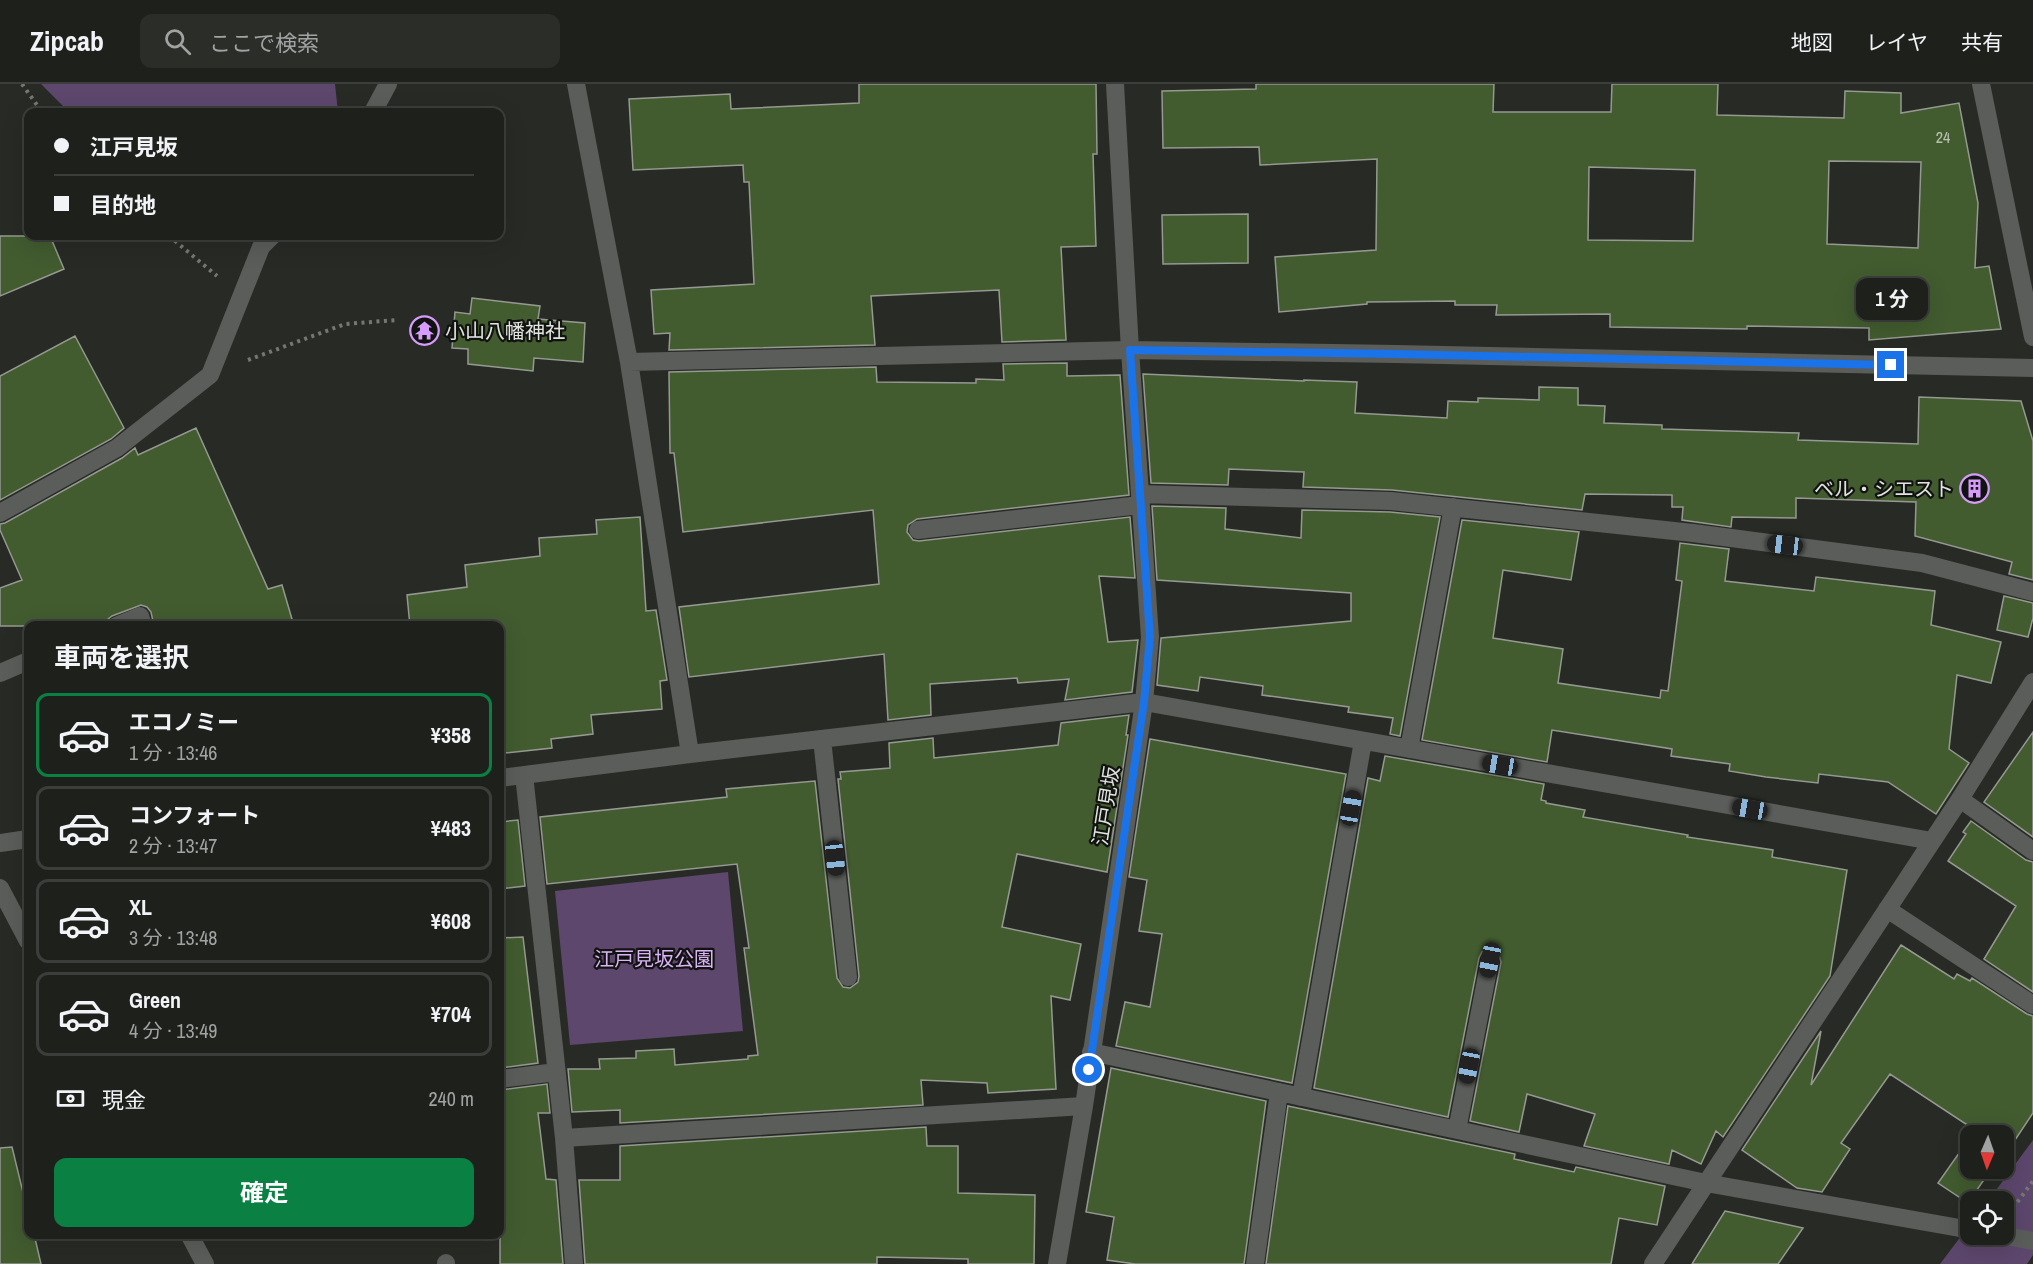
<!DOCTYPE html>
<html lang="ja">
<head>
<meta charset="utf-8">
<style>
  :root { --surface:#1e201c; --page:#2b2d29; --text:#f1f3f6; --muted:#a1a3a3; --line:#3c3e3b; --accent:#0b8043 }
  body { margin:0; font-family:"Archivo Narrow","Noto Sans JP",sans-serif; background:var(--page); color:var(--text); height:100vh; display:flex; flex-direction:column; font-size:22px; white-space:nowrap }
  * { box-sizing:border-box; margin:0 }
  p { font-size:20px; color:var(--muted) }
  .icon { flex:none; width:33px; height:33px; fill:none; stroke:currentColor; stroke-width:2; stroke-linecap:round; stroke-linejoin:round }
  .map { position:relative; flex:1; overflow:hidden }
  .details { position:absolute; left:24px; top:537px; width:480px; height:618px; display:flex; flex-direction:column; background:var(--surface); border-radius:12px; box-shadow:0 6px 24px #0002,0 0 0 2px var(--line) }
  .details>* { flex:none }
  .hud { position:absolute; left:24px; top:24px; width:480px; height:132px; border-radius:12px; box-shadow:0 6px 24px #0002,0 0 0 2px var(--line); display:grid; align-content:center; height:132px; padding:0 30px; background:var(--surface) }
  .needle { width:39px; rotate:182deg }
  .buttons { position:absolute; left:1960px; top:1041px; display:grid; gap:12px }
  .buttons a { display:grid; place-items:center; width:54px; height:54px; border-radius:12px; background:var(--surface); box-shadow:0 6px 24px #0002,0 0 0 2px var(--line); font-size:30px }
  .end { position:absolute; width:27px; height:27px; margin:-14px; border:8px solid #1a73e8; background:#fff; box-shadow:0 0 0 3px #fff }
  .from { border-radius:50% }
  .bubble { position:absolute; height:42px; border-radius:12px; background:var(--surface); box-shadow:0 6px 24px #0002,0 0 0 2px var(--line); font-size:20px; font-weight:700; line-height:42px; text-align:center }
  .car { position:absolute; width:18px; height:36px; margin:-18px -9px; border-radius:8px; box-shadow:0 0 4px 2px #0007; background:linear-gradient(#222 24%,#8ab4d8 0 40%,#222 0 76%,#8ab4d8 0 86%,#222 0) }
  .hud b { display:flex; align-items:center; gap:21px; height:57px; font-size:22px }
  .hud b+b { border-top:2px solid var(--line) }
  .hud i { width:15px; height:15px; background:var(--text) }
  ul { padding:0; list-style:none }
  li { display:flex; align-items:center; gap:18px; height:84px; margin:0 12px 9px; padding:0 18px; border:3px solid var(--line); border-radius:12px }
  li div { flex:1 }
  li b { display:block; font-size:22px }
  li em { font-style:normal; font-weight:700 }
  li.active { border-color:var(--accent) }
  li>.icon { width:54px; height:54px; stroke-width:1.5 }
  h2 { padding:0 30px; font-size:27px; line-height:72px }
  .pay { display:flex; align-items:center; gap:15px; height:66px; padding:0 30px; font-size:22px }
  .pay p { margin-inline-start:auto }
  .cta { display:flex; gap:12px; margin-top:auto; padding:12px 30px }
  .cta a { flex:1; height:69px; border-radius:12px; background:var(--accent); color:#fff; font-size:24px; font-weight:700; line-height:69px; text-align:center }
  header { display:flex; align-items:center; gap:36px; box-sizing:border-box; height:84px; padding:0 30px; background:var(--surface); border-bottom:2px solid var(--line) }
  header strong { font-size:28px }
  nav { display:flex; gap:33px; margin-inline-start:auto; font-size:21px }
  .search { width:420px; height:54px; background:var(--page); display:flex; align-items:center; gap:15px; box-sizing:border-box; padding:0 21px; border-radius:12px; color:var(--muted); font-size:22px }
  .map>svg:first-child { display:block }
  .green { fill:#5d476d }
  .building { fill:#425b2f; stroke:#959992; stroke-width:1.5; fill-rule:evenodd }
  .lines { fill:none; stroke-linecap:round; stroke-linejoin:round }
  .path { stroke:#757872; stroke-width:4; stroke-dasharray:3 4.5; stroke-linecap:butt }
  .minor { stroke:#5b5d5a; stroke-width:18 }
  .route { stroke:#1a73e8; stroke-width:8 }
  .labels { text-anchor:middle; stroke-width:4.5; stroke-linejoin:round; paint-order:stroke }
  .number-label { font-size:16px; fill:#b9c1b3 }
  .poi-label { font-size:20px; fill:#e1e3df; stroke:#111310; text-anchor:start }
  .street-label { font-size:20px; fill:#e1e3df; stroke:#111310 }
  .park-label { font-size:20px; fill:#dab2f7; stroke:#111310 }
</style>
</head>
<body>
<header>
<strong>Zipcab</strong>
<div class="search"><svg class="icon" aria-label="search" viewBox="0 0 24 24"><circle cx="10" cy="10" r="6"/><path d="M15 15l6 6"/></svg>ここで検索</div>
<nav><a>地図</a><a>レイヤ</a><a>共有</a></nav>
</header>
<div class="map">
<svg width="2033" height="1180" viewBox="0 0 2033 1180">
  <rect width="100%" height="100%" fill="#282b25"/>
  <path class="green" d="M41,0H335L338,28H69Z
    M728,788L743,947L570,961L555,807Z
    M2033,1056V1171L2027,1180H1940L1971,1139V1150H2004V1118L1988,1117Z"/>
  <path class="building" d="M859,0H1096L1097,70H1093L1096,162L1061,163L1066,256L1002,258L999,206L871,212L875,261L669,266L670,249L654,250L651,206L754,200L749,98H744L743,81L633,86L629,15L730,10L731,25L859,19Z
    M1256,0H1494L1493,28H1611L1612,0H1718L1717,31L1844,34L1845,7L1901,9V29L1959,19L1978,119L1975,184L1989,182L2001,245L1869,256V244L1747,242V245L1610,243V230L1496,231L1497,221H1455V217L1367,218V220L1279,228L1275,173L1376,166L1377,75L1260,81L1259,63L1163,64L1162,7L1256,5ZM1829,77L1921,78L1918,164L1827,160ZM1589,83L1695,86L1693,157L1588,156Z
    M1248,130V179L1163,180L1162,131Z
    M0,152H50L64,185L0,212Z
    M472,214L540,222L538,235L585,239L583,278L534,274L533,287L468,280V265L452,264L455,228L470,230Z
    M75,252L124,344L111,355L0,416V292Z
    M1067,279V292L1120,291L1129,411L917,435L908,441L907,448L913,456L919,457L1130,433L1135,494L1099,492L1108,558L1138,556L1132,608L1065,616L1069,595L1018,599L1017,594L930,600L931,631L888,636L884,570L689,593L679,523L879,500L873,426L683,448L674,369H670L669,288L876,283L877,298L976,299V295L1004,296L1003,280Z
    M1143,290L1304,297V296L1357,298L1355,329L1447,334L1448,317L1478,318V314L1539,316V303L1578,304V321L1605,322L1604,339L1662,341V345L1799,349L1798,356L1918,360L1919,313L2021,317L2033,357V496L2009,490L2012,478L1915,452L1916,418L1796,414V434L1732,433L1731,443L1682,436L1683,423H1672V411L1585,410L1582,426L1392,406L1303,403L1304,388L1229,385L1228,401L1151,399Z
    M196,344L268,505L282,501L294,542H154L151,528L147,523L141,521L112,532L107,536L105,542H0V504L22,496L0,446V440L5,439L122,374L135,364L138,371Z
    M1152,422L1226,424L1225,445L1301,454L1302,426L1390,428L1440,433L1400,652L1390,650L1393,634L1348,628L1349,623L1262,611L1263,602L1200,593L1198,607L1157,601L1161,554L1351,537V509L1157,496Z
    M640,433L646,527L656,526L667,596L660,597L662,625L591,631L593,650L551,655L552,664L505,669L500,616V542H410L407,511L467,503L465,481L540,472L539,454L597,450L596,436Z
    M1462,436L1579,448L1571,496L1503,486L1493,554L1563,565L1558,599L1660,614L1661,606L1668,607L1682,497L1676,496L1680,459L1729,465L1725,497L1814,507L1816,493L1935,507L1931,541L2001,558L1991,599L1957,591L1949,665L1969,679L1936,730L1888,698L1819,690L1818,699L1766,693L1729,687L1730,680L1671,672L1672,665L1552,646L1547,678L1422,656Z
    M2004,512L2033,519V534L2028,553L1997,546Z
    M1129,631L1126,651H1128L1107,788L1017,770L1002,843L1081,860L1070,916L1051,912L1056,1005L988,1009L987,999L921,996L923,1021L620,1039V1026L572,1028L568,985H600L599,975L636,974V967L674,965L675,981L748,975V972L758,971L744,864H749L737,780L547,800L540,733L727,713L726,705L815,697L837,894L843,903L850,904L858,898L859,892L838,695H841L840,688L890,684L889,659L933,654L934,674L1058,661L1061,639Z
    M2033,648V753L1984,718Z
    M1150,655L1346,690L1292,999L1116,962L1125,918L1150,923L1162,850L1139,847L1147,796L1129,793Z
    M1385,672L1544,700L1541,716L1546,717V719L1585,726L1583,733L1688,751L1687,753L1773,766L1772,773L1847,786L1830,892L1723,1053L1716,1047L1701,1080L1672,1066L1669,1080L1584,1062L1595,1030L1527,1010L1519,1048L1470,1037L1501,878L1498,868L1492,865L1482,868L1479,874L1448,1033L1314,1004L1368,694L1380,697Z
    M518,736L525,802L500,805V738Z
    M1971,737L2026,776L2033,778V908L1984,875L2016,822L1948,777L1966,750L1963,748Z
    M523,853L538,979L500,984V854Z
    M1901,861L1954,895L1957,890L1970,897L1972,894L2027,930L2033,932V1029L2007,1068L2004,1067V1052H1971L1975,1046L1890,990L1841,1059L1850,1065L1822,1108L1797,1104L1742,1066L1821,947L1811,1001Z
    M1111,984L1266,1017L1244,1180H1135L1107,1176L1114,1133L1086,1128Z
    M547,1000L550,1029H538L546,1095L556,1096L563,1180H500V1006Z
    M1288,1022L1515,1070L1514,1075L1574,1088L1576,1083L1665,1102L1657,1141L1619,1134L1611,1180H1266Z
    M926,1043L927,1062H958V1109L1035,1111L1034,1180H968V1175L877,1173V1180H585L579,1096H620V1062Z
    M1971,1052V1084H1992L1968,1119L1938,1099Z
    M12,1063L28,1129V1150H34L41,1180H0V1064Z
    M1725,1127L1803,1144L1778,1180H1692Z"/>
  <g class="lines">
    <path class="path" d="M22,0L42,28
      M169,152L217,192
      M248,276L345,240L397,236
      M2013,1124L2033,1097"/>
    <path class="minor" d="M576,0L629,278L690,670
      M1981,0L2033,253
      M373,28L388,0
      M629,278L1130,266L1396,270L2033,284
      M1140,410L1391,417L1693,449L1922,479L2033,508
      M0,429L117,364L210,291L261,163L272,152
      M918,446L1140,421
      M116,542L140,532L143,542
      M0,589L28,577
      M822,655L848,893
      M1409,665L1453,423
      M524,691L564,1054L574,1180
      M500,694L690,670L1144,618L1932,757
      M1960,715L2033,767
      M0,759L28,755
      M0,804L28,857
      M1887,825L2033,921
      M1091,968L1706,1099L1971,1146
      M500,995L556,988
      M1301,1013L1363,657
      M1457,1046L1490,876
      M564,1054L1084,1022
      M189,1150L205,1180
      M1995,1150L2033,1157
      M446,1179V1180
      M1057,1180L1084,1022L1144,618L1150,553L1130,266L1115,0
      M1255,1180L1279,1008
      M1653,1180L1960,715L2033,598"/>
  </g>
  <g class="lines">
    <path class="route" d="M1089,986L1144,618L1150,553L1130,266L1396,270L1891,281"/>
  </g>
  <defs>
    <symbol id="temple-ring" viewBox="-11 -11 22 22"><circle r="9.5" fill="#111310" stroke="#d59cfb" stroke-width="1.5"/><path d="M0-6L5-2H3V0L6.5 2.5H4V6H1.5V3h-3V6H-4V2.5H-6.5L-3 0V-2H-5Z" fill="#d59cfb"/></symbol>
    <symbol id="building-ring" viewBox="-11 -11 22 22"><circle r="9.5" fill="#111310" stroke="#d59cfb" stroke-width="1.5"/><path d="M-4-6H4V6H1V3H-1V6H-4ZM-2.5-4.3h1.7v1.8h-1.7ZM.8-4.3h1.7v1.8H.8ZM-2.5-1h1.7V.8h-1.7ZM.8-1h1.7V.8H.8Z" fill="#d59cfb"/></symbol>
  </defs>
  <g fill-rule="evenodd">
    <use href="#temple-ring" x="408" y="230" width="33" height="33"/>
    <use href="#building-ring" x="1958" y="388" width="33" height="33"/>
  </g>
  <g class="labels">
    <g class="number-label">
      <text x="1943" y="59">24</text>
    </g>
    <g class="poi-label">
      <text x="445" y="254">小山八幡神社</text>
      <text x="1954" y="412" text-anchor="end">ベル・シエスト</text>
    </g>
    <g class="street-label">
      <text transform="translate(1106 722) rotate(-81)" y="7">江戸見坂</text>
    </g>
    <g class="park-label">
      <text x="654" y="882">江戸見坂公園</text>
    </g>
  </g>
</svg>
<div class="buttons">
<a><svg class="needle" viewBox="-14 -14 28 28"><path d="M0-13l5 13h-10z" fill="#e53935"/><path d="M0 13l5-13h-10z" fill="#a1a3a3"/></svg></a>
<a><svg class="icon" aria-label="locate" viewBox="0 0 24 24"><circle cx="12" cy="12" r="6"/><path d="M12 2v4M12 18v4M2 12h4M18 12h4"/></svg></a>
</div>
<i class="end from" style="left:1089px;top:986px"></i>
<i class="end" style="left:1891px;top:281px"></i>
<div class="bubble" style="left:1856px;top:194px;width:72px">1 分</div>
<i class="car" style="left:1785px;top:461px;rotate:277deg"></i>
<i class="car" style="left:1500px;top:681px;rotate:280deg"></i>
<i class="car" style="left:1351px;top:724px;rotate:10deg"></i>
<i class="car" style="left:1750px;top:725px;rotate:280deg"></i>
<i class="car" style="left:835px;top:774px;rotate:174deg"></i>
<i class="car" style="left:1490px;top:876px;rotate:191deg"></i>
<i class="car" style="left:1469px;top:982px;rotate:191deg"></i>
<div class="hud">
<b><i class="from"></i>江戸見坂</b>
<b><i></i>目的地</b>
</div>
<section class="details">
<h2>車両を選択</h2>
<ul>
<li class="active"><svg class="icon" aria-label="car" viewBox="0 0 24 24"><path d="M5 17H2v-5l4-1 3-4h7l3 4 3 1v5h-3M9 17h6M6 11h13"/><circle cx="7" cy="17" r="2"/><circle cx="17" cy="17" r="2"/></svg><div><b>エコノミー</b><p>1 分 · 13:46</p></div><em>¥358</em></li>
<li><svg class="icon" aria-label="car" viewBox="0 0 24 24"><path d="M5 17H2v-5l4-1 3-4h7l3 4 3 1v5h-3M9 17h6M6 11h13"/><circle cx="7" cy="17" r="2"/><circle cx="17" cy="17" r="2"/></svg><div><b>コンフォート</b><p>2 分 · 13:47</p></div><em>¥483</em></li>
<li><svg class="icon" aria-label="car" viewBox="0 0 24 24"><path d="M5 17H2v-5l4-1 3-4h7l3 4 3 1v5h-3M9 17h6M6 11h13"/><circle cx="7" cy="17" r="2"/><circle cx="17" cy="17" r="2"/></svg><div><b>XL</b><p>3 分 · 13:48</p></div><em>¥608</em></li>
<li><svg class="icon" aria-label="car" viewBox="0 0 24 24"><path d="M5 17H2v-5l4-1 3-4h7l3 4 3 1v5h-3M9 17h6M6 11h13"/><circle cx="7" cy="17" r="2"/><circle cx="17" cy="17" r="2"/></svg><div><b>Green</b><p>4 分 · 13:49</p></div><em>¥704</em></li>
</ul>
<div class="pay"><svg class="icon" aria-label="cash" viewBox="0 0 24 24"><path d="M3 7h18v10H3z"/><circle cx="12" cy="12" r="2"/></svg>現金<p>240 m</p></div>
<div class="cta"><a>確定</a></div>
</section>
</div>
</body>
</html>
